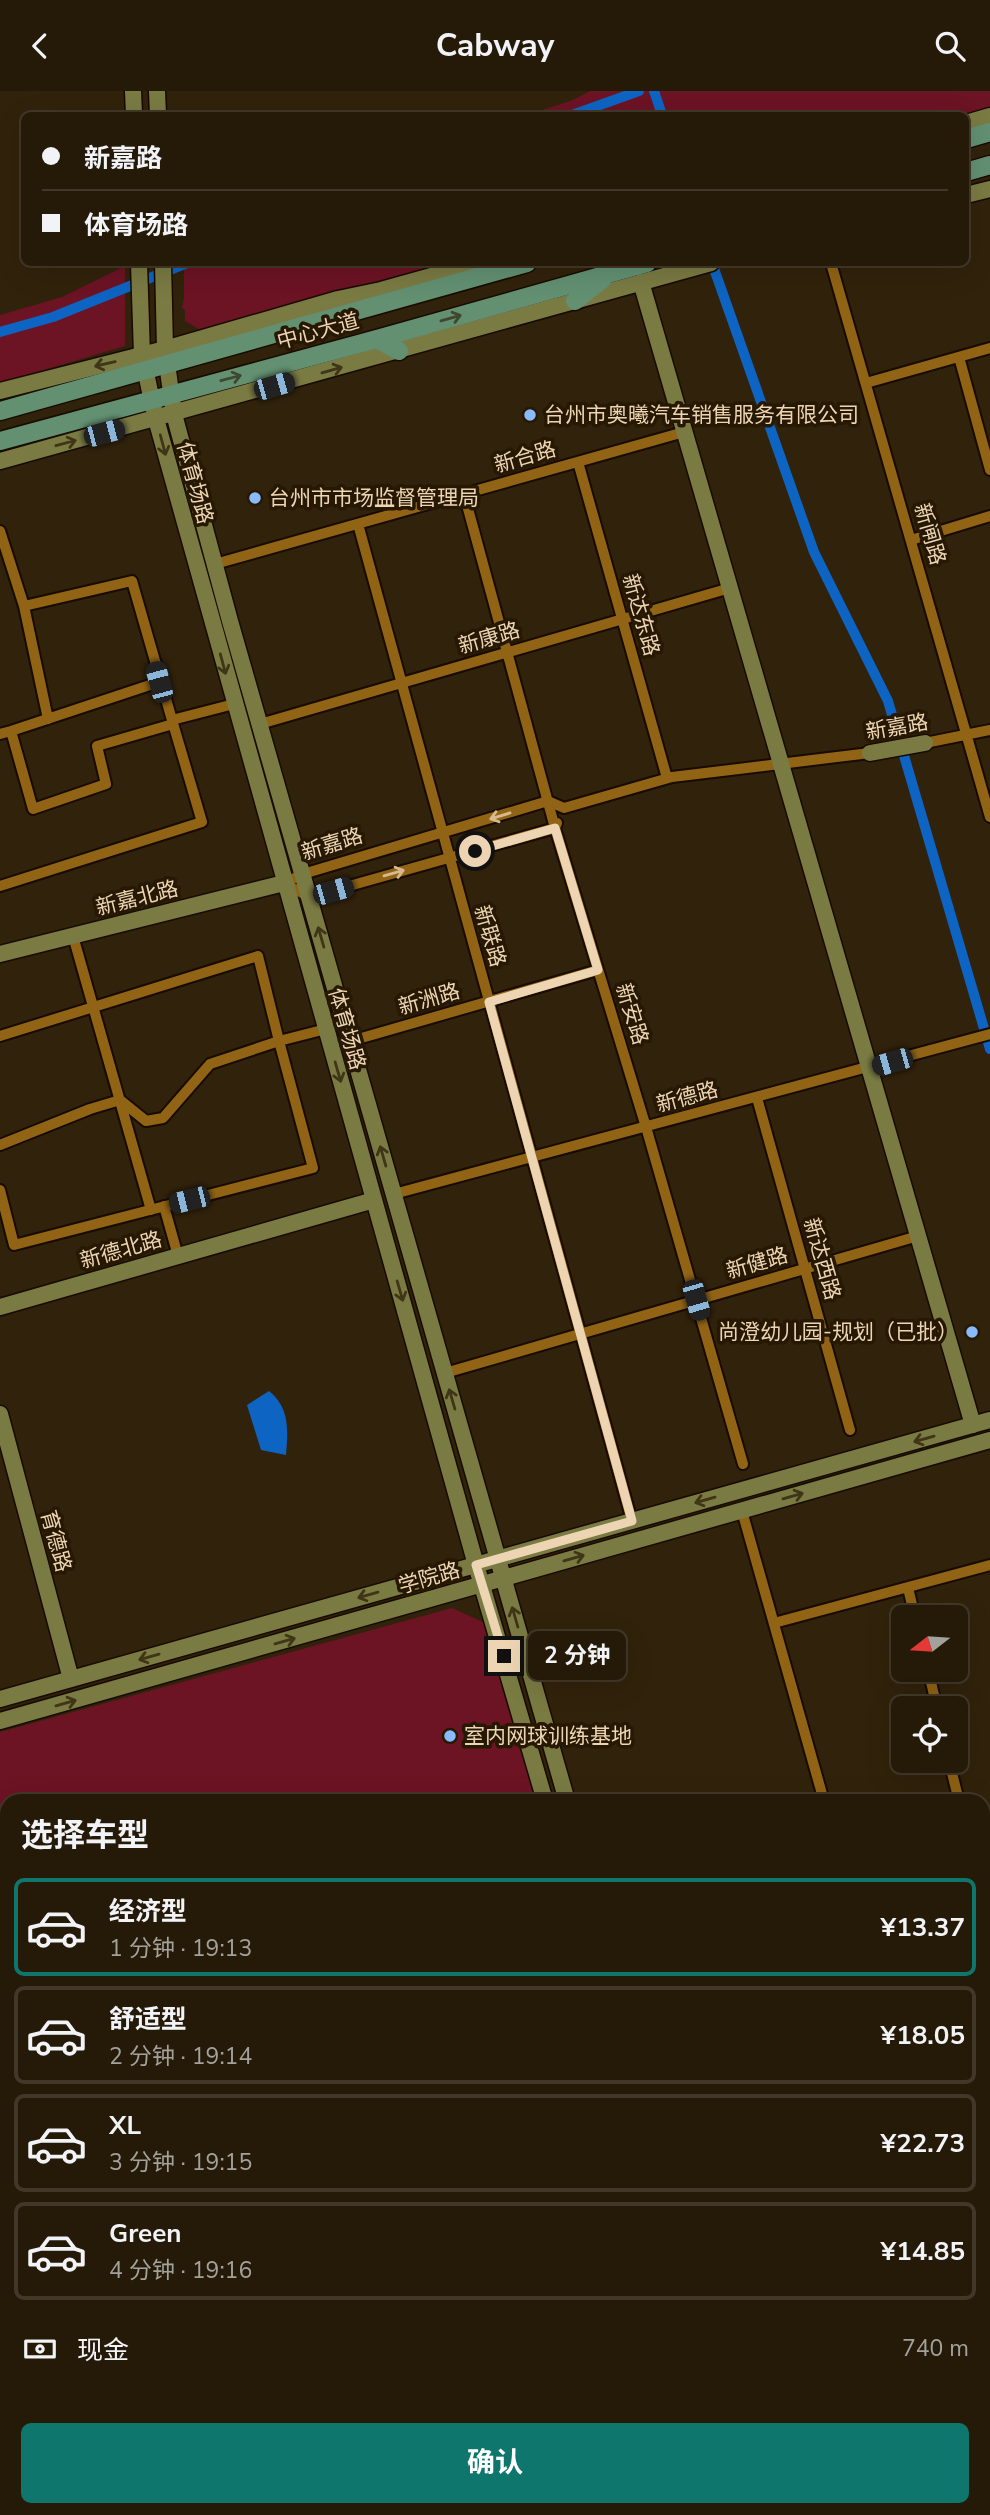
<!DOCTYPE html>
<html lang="zh">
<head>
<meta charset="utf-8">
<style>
  :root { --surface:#251a08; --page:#312716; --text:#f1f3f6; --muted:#a3a19c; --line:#423829; --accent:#0f766e }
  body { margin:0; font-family:"Nunito Sans","Noto Sans SC",sans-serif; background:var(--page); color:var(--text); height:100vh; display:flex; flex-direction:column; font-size:26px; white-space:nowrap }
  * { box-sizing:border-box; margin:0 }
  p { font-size:23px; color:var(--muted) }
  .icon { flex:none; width:38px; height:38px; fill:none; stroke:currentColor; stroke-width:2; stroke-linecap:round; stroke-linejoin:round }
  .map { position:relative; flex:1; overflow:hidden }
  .drawer { position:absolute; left:0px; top:1703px; width:990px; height:723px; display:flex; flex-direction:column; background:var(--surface); border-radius:21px 21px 0 0; box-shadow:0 7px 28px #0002,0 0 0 2px var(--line) }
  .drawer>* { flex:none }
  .hud { position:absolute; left:21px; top:21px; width:948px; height:154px; border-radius:10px; box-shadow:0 7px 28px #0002,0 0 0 2px var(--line); display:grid; align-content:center; height:154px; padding:0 21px; background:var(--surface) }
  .needle { width:46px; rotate:253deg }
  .tools { position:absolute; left:891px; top:1514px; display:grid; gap:14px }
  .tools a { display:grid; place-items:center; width:77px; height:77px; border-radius:10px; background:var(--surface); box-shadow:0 7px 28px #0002,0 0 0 2px var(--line); font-size:35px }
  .end { position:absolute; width:32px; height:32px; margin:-16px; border:9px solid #edd5b3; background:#111; box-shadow:0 0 0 4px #111 }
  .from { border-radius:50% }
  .bubble { position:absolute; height:49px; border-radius:10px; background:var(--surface); box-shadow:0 7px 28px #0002,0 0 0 2px var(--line); font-size:23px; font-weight:700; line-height:49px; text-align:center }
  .car { position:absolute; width:21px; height:42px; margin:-21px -10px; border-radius:9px; box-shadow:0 0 5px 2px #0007; background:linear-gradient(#222 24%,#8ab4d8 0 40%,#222 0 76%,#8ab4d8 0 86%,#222 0) }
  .hud b { display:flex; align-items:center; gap:24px; height:66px; font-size:26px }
  .hud b+b { border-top:2px solid var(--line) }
  .hud i { width:18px; height:18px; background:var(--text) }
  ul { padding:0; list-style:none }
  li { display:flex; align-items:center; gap:21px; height:98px; margin:0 14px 10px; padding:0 7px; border:4px solid var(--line); border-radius:10px }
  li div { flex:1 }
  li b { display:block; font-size:26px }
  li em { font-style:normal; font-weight:700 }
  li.active { border-color:var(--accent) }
  li>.icon { width:63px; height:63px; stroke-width:1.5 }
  h2 { padding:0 21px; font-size:32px; line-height:84px }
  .pay { display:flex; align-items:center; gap:18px; height:77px; padding:0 21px; font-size:26px }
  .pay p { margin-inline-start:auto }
  .primary-button { display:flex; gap:14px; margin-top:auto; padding:14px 21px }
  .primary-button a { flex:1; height:80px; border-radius:10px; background:var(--accent); color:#fff; font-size:28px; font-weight:700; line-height:80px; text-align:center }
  header { display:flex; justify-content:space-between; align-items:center; height:91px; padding:0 21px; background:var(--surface); font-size:32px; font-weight:700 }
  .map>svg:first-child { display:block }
  .green { fill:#6c1324 }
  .water { fill:#0e64c2 }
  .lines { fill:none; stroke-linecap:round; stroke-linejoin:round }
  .canal { stroke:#0e64c2; stroke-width:10 }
  .street-casing { stroke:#180b00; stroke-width:14 }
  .secondary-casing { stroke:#180b00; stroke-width:19 }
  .primary-casing { stroke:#180b00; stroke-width:21 }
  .street { stroke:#916415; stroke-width:10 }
  .secondary { stroke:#7a7a43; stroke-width:16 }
  .primary { stroke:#629071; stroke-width:18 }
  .oneway { stroke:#3f482f }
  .oneway2 { stroke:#403516 }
  .oneway3 { stroke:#d6b98c }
  .route { stroke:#edd5b3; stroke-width:9 }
  .poi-dot { fill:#89bafc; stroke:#271803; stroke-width:2.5 }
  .labels { text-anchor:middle; stroke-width:7; stroke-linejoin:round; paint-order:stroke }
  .street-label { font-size:21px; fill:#edd5b3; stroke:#271803 }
  .poi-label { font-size:21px; fill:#edd5b3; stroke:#271803; text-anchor:start }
</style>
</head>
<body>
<header><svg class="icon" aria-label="back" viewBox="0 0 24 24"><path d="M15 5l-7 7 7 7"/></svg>Cabway<svg class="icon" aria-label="search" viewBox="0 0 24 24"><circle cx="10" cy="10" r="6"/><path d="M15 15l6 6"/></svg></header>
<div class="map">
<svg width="990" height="2424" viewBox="0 0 990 2424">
  <rect width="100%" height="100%" fill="#31220b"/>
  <path class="green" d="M590,0H990V17L964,24H527L573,9Z
    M184,172H444L202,240L185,230V219L182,217L184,207Z
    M125,175V255L0,292V224L62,206Z
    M452,1517L503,1540L550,1710H7V2418H745L746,2424H0V1641Z"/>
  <path class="water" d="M269,1300C290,1317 288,1339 286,1364L261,1359L247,1314Z"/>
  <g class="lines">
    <path class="canal" d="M654,0L662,24
      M572,24L639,0
      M712,172L814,461L888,610L990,958
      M0,241L53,226L187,172"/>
    <defs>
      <path id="street" d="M831,172L990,726
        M959,266L990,379
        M866,292L990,257
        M578,371L667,687
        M464,403L555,737L646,1036L743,1373
        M358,433L632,1430
        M0,440L24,515L48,628
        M911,449L990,425
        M215,473L684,341
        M24,515L132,490L172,629
        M260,633L730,497
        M11,640L159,591
        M0,643L11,640L33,718L106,693L97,655L173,633
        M925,652L990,639
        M284,792L303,783L548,710L564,717L672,686L870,662
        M285,793L310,806L555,737L557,732
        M0,795L202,731L172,629L234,613
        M73,845L151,1119
        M0,945L258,865L279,950L210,973L163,1027L146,1030L120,1009L90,1018L0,1054
        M351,950L598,879
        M757,1007L850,1339
        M0,1099L14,1154L313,1077L279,950L326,938
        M394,1103L990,943
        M164,1115L178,1165
        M445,1282L918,1145
        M742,1420L824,1710
        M908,1497L915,1526
        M774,1532L990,1474
        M928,1578L937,1617
        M949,1670L959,1710
        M984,1732L990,1735"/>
      <path id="secondary" d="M133,0L134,24
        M157,0L158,24
        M966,32L990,25
        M966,104L990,98
        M139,172L142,264L156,328L476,1474L545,1710
        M163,172L165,258L174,323L230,530L567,1710
        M641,191L973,1334
        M0,300L165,258L338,208L381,199L478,172
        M0,370L711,172
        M870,662L925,652
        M0,863L284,792
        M0,1216L374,1109
        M0,1323L71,1588
        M0,1608L990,1329
        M0,1630L990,1349
        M746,2418L748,2424
        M768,2418L770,2424"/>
      <path id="primary" d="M966,48L990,41
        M966,81L990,74
        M575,210L603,188
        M377,248L399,260
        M0,320L527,172
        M0,350L377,248L647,172"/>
    </defs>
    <use href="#street" class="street-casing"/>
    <use href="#secondary" class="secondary-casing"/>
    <use href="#primary" class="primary-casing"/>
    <use href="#street" class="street"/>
    <use href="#secondary" class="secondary"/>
    <use href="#primary" class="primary"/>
  </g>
  <defs><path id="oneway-shaft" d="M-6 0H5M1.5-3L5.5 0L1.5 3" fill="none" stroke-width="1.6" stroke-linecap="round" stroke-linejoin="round" transform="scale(1.75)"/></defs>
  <g class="oneway">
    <use href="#oneway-shaft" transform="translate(451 227) rotate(-16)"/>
    <use href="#oneway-shaft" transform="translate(231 287) rotate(-15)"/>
  </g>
  <g class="oneway2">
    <use href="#oneway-shaft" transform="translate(105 273) rotate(167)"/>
    <use href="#oneway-shaft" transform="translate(332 279) rotate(-16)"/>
    <use href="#oneway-shaft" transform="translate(66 352) rotate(-15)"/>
    <use href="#oneway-shaft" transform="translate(163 354) rotate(75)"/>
    <use href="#oneway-shaft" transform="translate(223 573) rotate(75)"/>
    <use href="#oneway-shaft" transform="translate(321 846) rotate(-106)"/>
    <use href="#oneway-shaft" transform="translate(338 981) rotate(74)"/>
    <use href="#oneway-shaft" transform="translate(383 1065) rotate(-106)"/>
    <use href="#oneway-shaft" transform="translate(400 1200) rotate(74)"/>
    <use href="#oneway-shaft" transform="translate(452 1308) rotate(-106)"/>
    <use href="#oneway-shaft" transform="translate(924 1348) rotate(164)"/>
    <use href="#oneway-shaft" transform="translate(793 1405) rotate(-16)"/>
    <use href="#oneway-shaft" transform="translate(705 1409) rotate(164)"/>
    <use href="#oneway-shaft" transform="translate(574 1467) rotate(-16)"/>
    <use href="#oneway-shaft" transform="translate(368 1504) rotate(164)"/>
    <use href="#oneway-shaft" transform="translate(515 1526) rotate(-106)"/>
    <use href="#oneway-shaft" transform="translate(285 1550) rotate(-16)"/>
    <use href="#oneway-shaft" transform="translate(149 1566) rotate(164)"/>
    <use href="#oneway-shaft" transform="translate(66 1612) rotate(-16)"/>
  </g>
  <g class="oneway3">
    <use href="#oneway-shaft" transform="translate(500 725) rotate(163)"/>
    <use href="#oneway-shaft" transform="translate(394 782) rotate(-16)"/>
  </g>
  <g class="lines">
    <path class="route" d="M475,760L555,737L598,879L489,911L632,1430L476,1474L504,1565"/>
  </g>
  <g class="poi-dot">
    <circle cx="530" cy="324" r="7"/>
    <circle cx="255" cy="407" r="7"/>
    <circle cx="972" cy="1241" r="7"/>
    <circle cx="450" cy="1645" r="7"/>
  </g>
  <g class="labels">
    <g class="street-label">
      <text transform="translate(318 240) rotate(-15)" y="7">中心大道</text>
      <text transform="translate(525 366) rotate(-16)" y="7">新合路</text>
      <text transform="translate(195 392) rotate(75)" y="7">体育场路</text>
      <text transform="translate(930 443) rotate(74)" y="7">新闸路</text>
      <text transform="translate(641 524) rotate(74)" y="7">新达东路</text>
      <text transform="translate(489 547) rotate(-16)" y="7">新康路</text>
      <text transform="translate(897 636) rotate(-10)" y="7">新嘉路</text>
      <text transform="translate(332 753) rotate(-17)" y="7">新嘉路</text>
      <text transform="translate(137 807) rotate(-14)" y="7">新嘉北路</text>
      <text transform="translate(490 845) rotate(74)" y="7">新联路</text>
      <text transform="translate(429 908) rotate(-16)" y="7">新洲路</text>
      <text transform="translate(632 923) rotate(73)" y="7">新安路</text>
      <text transform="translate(347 938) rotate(74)" y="7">体育场路</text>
      <text transform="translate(687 1006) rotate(-15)" y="7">新德路</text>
      <text transform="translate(121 1159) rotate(-16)" y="7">新德北路</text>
      <text transform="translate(822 1168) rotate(74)" y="7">新达西路</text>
      <text transform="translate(757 1172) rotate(-16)" y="7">新健路</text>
      <text transform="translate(56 1450) rotate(75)" y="7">育德路</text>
      <text transform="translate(429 1487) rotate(-16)" y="7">学院路</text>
    </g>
    <g class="poi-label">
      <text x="544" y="331">台州市奥曦汽车销售服务有限公司</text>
      <text x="269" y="414">台州市市场监督管理局</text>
      <text x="958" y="1248" text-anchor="end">尚澄幼儿园-规划（已批）</text>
      <text x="464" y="1652">室内网球训练基地</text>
    </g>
  </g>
</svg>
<div class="tools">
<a><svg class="needle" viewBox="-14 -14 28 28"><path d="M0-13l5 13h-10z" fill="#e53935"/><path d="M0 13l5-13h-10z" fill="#a3a19c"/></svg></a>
<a><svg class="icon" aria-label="locate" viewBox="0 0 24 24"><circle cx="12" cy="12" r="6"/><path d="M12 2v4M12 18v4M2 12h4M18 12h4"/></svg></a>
</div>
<i class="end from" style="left:475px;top:760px"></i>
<i class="end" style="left:504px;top:1565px"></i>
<div class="bubble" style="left:528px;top:1540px;width:98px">2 分钟</div>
<i class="car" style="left:274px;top:295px;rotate:74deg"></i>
<i class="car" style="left:104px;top:342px;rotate:75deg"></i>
<i class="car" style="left:159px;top:591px;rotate:345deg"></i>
<i class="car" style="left:333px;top:800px;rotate:74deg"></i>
<i class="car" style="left:892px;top:971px;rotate:254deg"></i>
<i class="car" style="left:189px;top:1109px;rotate:256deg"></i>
<i class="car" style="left:696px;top:1209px;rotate:164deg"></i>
<div class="hud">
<b><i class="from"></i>新嘉路</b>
<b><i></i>体育场路</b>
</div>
<section class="drawer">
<h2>选择车型</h2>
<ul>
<li class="active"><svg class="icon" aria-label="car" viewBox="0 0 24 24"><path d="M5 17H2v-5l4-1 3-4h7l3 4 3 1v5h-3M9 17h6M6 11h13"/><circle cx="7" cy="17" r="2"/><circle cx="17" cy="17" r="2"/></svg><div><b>经济型</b><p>1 分钟 · 19:13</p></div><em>¥13.37</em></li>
<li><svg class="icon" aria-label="car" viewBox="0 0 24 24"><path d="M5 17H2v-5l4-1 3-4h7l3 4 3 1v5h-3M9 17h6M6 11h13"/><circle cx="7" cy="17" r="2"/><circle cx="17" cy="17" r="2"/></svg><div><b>舒适型</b><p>2 分钟 · 19:14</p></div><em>¥18.05</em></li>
<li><svg class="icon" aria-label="car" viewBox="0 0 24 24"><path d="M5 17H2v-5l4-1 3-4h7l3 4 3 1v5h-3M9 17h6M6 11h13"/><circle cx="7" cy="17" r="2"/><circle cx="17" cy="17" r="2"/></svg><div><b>XL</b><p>3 分钟 · 19:15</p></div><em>¥22.73</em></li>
<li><svg class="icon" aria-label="car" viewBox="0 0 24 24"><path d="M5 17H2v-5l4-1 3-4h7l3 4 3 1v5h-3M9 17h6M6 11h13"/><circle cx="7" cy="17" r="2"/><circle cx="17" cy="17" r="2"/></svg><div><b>Green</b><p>4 分钟 · 19:16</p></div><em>¥14.85</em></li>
</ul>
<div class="pay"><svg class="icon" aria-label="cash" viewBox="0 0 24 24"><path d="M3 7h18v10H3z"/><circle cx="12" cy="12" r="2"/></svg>现金<p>740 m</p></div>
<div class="primary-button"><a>确认</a></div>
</section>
</div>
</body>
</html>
